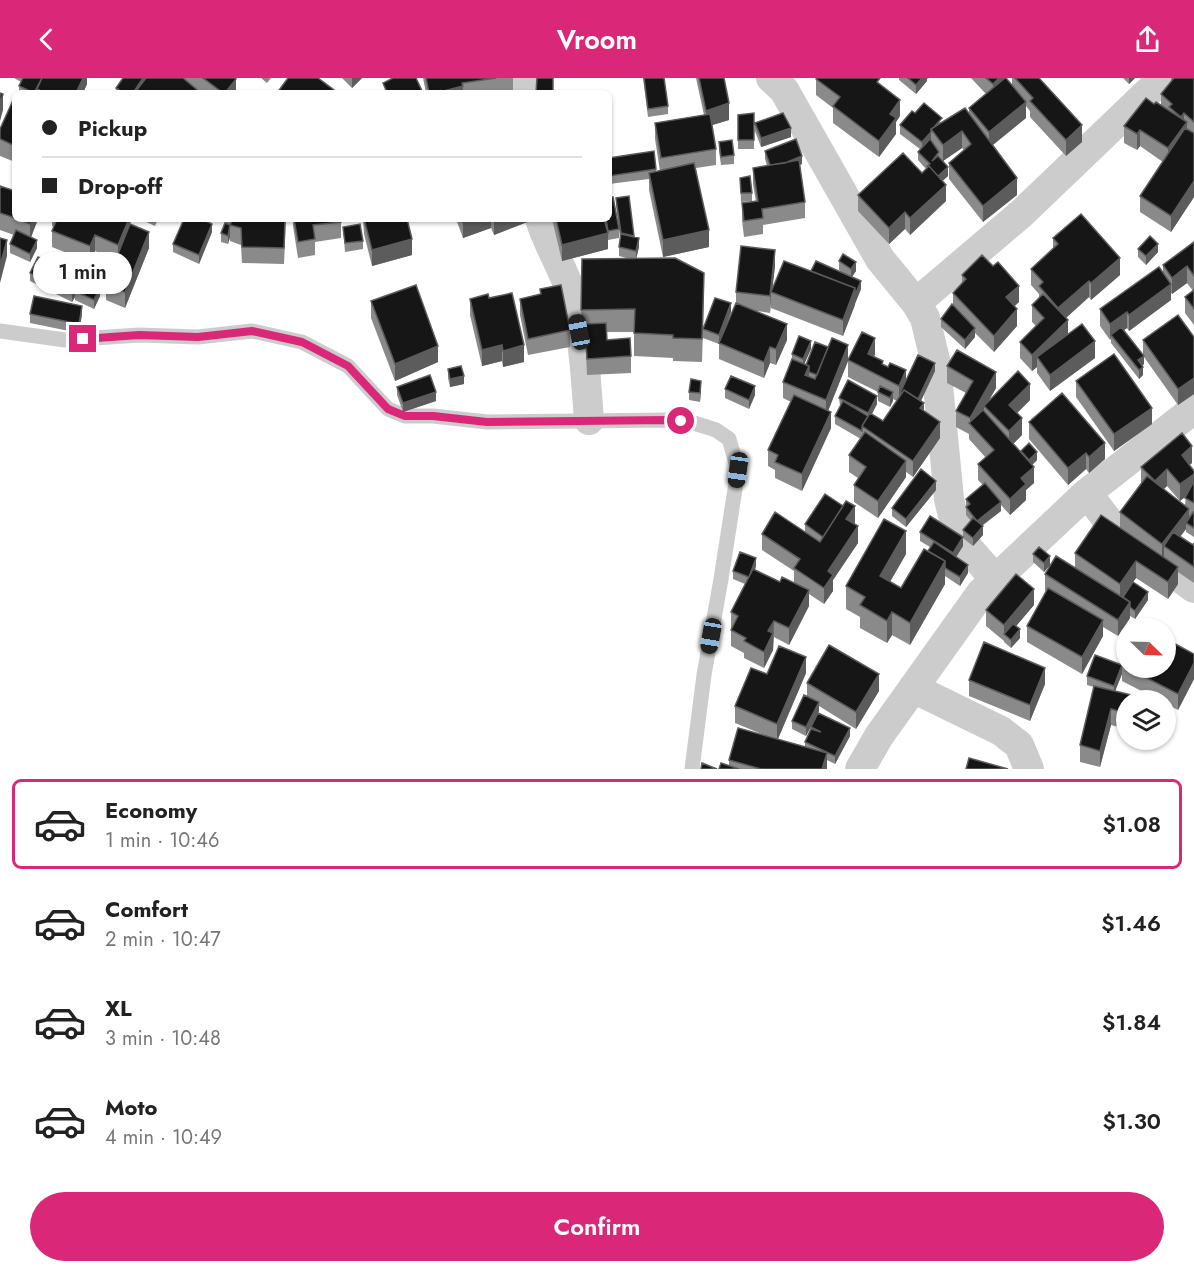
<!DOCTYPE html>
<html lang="en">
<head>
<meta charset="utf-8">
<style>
  :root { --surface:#fff; --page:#f6f6f6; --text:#222; --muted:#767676; --line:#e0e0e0; --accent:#db2777 }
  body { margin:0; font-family:Jost,sans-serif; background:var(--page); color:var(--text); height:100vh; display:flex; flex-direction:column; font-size:22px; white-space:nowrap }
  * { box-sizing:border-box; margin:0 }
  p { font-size:20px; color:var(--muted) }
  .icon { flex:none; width:33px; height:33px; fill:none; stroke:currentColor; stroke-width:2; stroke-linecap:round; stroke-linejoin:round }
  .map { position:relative; height:691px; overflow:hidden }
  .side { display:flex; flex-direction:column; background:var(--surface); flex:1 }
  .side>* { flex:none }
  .guide { position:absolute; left:12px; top:12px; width:600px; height:132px; border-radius:9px; box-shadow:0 2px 4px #0004; display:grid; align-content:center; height:132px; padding:0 30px; background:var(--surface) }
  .needle { width:39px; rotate:113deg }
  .controls { position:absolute; left:1116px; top:540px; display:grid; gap:12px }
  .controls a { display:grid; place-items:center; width:60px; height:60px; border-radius:50%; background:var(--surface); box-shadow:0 2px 4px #0004; font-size:30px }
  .end { position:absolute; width:27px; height:27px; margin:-14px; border:8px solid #db2777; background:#fff; box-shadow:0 0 0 3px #fff }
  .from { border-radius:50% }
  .bubble { position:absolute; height:42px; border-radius:21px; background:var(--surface); box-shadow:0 2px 4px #0004; font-size:20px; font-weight:600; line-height:42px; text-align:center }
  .car { position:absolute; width:18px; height:36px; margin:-18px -9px; border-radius:8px; box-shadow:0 0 4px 2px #0007; background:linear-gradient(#222 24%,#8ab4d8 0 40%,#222 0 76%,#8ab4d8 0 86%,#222 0) }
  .guide b { display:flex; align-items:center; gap:21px; height:57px; font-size:22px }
  .guide b+b { border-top:2px solid var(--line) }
  .guide i { width:15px; height:15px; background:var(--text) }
  ul { padding:10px 0 0; list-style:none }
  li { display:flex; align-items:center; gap:18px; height:90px; margin:0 12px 9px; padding:0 18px; border:3px solid transparent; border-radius:9px }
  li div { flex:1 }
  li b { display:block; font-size:22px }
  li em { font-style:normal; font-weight:600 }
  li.active { border-color:var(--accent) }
  li>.icon { width:54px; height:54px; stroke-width:1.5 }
  .primary-button { display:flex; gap:12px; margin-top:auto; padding:12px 30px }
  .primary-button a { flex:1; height:69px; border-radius:36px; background:var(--accent); color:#fff; font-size:24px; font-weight:600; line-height:69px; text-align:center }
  header { display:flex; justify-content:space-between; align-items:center; height:78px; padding:0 30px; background:var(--accent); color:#fff; font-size:27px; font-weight:600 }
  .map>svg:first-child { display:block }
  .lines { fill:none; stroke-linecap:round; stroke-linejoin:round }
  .service { stroke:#ccc; stroke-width:15 }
  .minor { stroke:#ccc; stroke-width:30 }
  .wall { fill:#8a8a8a; fill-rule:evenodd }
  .shaded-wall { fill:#5c5c5c }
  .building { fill:#161616; stroke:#5c5c5c; stroke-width:1.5 }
  .route { stroke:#db2777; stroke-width:8 }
</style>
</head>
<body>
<header><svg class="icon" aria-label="back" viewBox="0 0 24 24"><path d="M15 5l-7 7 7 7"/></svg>Vroom<svg class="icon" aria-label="share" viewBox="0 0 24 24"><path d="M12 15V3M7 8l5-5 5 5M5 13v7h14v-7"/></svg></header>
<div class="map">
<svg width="1194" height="691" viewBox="0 0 1194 691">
  <rect width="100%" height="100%" fill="#fff"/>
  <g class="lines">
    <path class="service" d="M0,253L65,262L139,257L198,259L252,253L302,264L348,288L388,331L405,338H433L487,344L669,342L694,345L716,352L729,361L738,392L721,501L704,597L692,691"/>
    <path class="minor" d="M524,0L525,15
      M771,0L784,12L880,181L916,225L925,240L936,286L949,421L954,442L967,469L995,501
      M540,141C548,168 564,191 572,218C584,254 586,304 589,342
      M916,225L1022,135L1163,0
      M1087,415L1112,448L1194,510
      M913,610L1001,653L1019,667L1029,691
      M860,691L879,658L981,515L1087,415L1194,331"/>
  </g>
  <path class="wall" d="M14,0H87V6L83,15H19V8L21,4Z
    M123,0H234L236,15H116V10Z
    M261,0H271L267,5Z
    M342,0H362L352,10Z
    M423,0H513V14L504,15H426Z
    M537,0H553V15H536Z
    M643,0H664L668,28V36L648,39Z
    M696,0H724L729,42L712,47L716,71V87L696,90L709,169L663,179L649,112V101L609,106V80L656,91V94L660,93L655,61V45L704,37Z
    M899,0H929L927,1V3L916,16L899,2Z
    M971,0H1006L1012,7V0H1039L1082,64L1066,78L1030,39V33L1026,28V40L993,67L1017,117L983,144L949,101V85L964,72L962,70L943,83L939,79L948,98L942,103L946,123L910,157L905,151L889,166L858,133V117L922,95L926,91L918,82V74L920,71L900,56V47L915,35L942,45L969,36V30L986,16Z
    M1123,0H1135L1129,6Z
    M1171,0H1194V119L1171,154L1140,134V118L1163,84L1140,68L1137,72L1124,65V48L1154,26L1161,27V16L1171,4Z
    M816,1L880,7L900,38L896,44V56L879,79L833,45V30L816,17Z
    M15,20V84L0,78V51Z
    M754,35V71H738V37Z
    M755,45L791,59L761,69L755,53Z
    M719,64L734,77V86L721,87L719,73Z
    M765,73L802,86L800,87L805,124V140L763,147V156L744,159L742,142V125L756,124L753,106V90L767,88L765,81Z
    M740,100L752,115V123L741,124Z
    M0,108L15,113V141H38L31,159L37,170L30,184L10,175V166L14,157L0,152Z
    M629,118L634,159L639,169L636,180L704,218L702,284L673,283V280L634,278V254H606L607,262L631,278V295L587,297L585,255H581L582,181H630L619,178V169L620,161L619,152V160L608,162V159V171L562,183L552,141H609L619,150L616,128V120Z
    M52,141H132L130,146L149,170L125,230L106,222V213L100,211V218L94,231L75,222V219L72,224L30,203V195L85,202V198L89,184L52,169V153L54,149L52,148ZM95,173L115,182L112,189L93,178Z
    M140,141H158L155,148Z
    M220,141H286L284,186L242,185L241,167L230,163V159L228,166L221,164V155L227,146Z
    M293,141H341V160L315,164V177L298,180L293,148Z
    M363,141H413L408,143L412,177L372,188L364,156Z
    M456,141H530V143L494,157L491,150L463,160Z
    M343,149L363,163V171L345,174Z
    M212,154L199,186L173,174V166Z
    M1053,160L1120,197L1091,222L1089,219L1066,240L1068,256L1095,280L1050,313L1037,295V289L1032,293L1020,280V264L1036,248L1032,244V227L1039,220V216L1031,207V191L1053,171Z
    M1194,164V247L1185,235V219L1193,213L1187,205L1172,216L1171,215V222L1129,253L1127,250L1124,252L1143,277V262L1194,259V316L1178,327L1144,279V286L1142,288L1143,297L1139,301L1111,265V261L1110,262L1100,248V231L1163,195V187Z
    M1138,171L1158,174L1146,187L1138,179Z
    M839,183L856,193L852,199L861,211L855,225L843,258L771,230V224L770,235L757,233L787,262L776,287L770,285L764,300L719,281V266L703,260V251L731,234L722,259L736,226V214L775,188L772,210L811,193L845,196L839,192Z
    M962,197L1019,224L1014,228L1017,248L994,274L975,255V259L965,271L941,249V241L953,227V215L962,205Z
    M540,211L570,252V269L528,277L520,237V221L540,216Z
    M489,220L524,284L503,289L502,283L482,288L470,237V221Z
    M371,223L438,284L395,303L371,240Z
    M30,236H82L79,255L30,245Z
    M811,271L804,286L806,287L848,283L828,333L831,350L802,413L775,400V392L768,388V372L791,324L783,320V304L792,281V276Z
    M875,276L874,279L883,287L906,301L935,293L921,323L924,333L940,360L913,399L906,394V399L878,440L854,424V407L858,400L849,394V377L861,361L835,346V338L840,328L839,320L877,326L872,336L883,343L897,323L893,321L890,329L878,323V314L848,299V282Z
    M947,288L996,310L988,324L1030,322L1017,335L1022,357L1013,366L1021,374L1037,382L1032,387L1034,405L1026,412V422L1010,437L1001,427V433L982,448L983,457L973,468L963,460V468L956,479L968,495L960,508L945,498V506L910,567L892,557L887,565L860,550V539L846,531V508L906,476L890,504L901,510L930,469L920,463V454L963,459V452L971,443L966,437V421L983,407L978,402V386L986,380L969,361V356L956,349V333L966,315L947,305Z
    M448,291L464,306L450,309L448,300Z
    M1076,303L1152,346L1114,373L1076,319Z
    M397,309L436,323L403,334L397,317Z
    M701,311L700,324L689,322V314Z
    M725,311L755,317L749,331L725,320Z
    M1029,344L1105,381L1089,395L1086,391L1068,407L1029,361Z
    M1192,385L1189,387L1194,393V459L1186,454V451L1180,459L1193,467L1194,465V505L1178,494V506L1168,521L1136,500L1122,519L1148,522L1135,541L1130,538V540L1118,558L1103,549V558L1082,596L1027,564V548L1046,513L1045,512V496L1075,490V475L1120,450V434L1141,405V389ZM1167,408L1180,423L1186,418L1185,427L1164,411Z
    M936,412L906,449L892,438V430Z
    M855,445L854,446L858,465L833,502V513L824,526L809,516V528L789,567L774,559L773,572L764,590L744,580V575L731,568V534L745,506L733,501V493L756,488L755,492L780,504L794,505V493L762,472V456L805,454V446Z
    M1033,476L1050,487L1044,494L1033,484Z
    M1034,527L1016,548L1020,560L1011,570L1004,564V562V563L986,548V532Z
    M1194,576V601L1178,632L1166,626V622H1159L1122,603V587Z
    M806,595L778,661L805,669V664L811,649L850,658L835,686L827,682V691H719L729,688V682L764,657L735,645V628L767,596Z
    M1122,596L1115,613L1144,622H1126V651L1111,647L1100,689L1080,684V667L1094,609L1087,607V598Z
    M969,602L1045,606L1030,643L969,618Z
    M807,605L879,613L856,651L819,628V633L806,658L792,651V643L807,618Z"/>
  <path class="shaded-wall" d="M83,0H87V6L83,15H76Z
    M143,0H148L136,13V15H133Z
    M352,0H362L352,10Z
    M922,0H927V3L916,16V7Z
    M999,0H1005L993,23V6Z
    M1129,0H1135L1129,6Z
    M236,1V15H225Z
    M463,8V15H436Z
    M3,16V32L0,43V27Z
    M900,22V38L896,44V56L879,79V63L890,36Z
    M1026,24V40L989,70V54Z
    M729,25V42L706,49V33Z
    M1184,35V48L1187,44V61L1168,87V70L1181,52V39Z
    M1082,47V64L1066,78V62Z
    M791,50V59L761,69V60Z
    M1140,52V68L1137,72V56Z
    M962,53V70L943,83V67Z
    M931,54V62L922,73V64Z
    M802,78V86L771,98V90Z
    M948,89V98L937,108V99Z
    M1017,100V117L983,144V128Z
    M1194,103V119L1171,154V138Z
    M946,107V123L910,157V140Z
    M905,134V151L889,166V150Z
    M32,141H38L30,162V146Z
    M127,141H132L128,149L118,183V167L127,146Z
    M471,141H491V150L463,160V144Z
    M494,141H530V143L494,157Z
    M212,146V154L199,186V177Z
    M230,150V159L228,166V158Z
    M709,152V169L663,179V162Z
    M149,154V170L125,230V214Z
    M608,155V171L562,183V167Z
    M95,157V173L90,185V168Z
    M639,160V169L636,182V173Z
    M412,161V177L372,188V172Z
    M7,162V178L0,205V188Z
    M37,162V170L30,184V176Z
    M1158,166V174L1146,187V178Z
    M775,172V188L772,215L771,214L770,235V218Z
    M1120,180V197L1091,222V205Z
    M856,184V193L851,200V191Z
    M1187,188V205L1172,216V200Z
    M861,203V211L855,226V217Z
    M1089,203V219L1058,247V230Z
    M1171,206V222L1129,253V237Z
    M76,208L75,219L72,224V216Z
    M1019,208V224L1006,236V219Z
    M100,209V218L94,231V222Z
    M855,210V227L843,258V242Z
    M731,225V234L719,266V257Z
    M82,228V236L79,255V246Z
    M1017,231V248L994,274V258Z
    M1127,234V250L1113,260L1111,257L1110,262V246Z
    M1068,242V258L1037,279V289L1032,293V277Z
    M787,246V262L776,287V271Z
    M975,250V259L965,271V262Z
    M875,260V276L868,293V276Z
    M811,263V271L803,289V281Z
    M1095,263V280L1050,313V297Z
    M502,267V283L482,288V272Z
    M524,267V284L503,289V273Z
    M848,267V283L826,338V322Z
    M438,268V284L395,303V286Z
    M770,269V285L764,300V284Z
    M1144,278V286L1138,291V282Z
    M935,285V293L917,331V322Z
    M809,288V304L805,297Z
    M1143,289V297L1139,301V292Z
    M906,292V308L900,315V322L899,324V308Z
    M996,294V310L985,329L984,328V331L974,350L970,346V340Z
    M464,298V306L450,309V301Z
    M1194,300V316L1178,327V311Z
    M701,303V311L700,324V315Z
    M1030,306V322L1009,343V327Z
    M755,308V317L749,331V322Z
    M436,314V323L403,334V325Z
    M893,314V323L890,329V320Z
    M877,318V326L868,343V335Z
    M924,325V341L920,330Z
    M1152,330V346L1114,373V356Z
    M831,334V350L802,413V396Z
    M1022,340V357L1009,370V353Z
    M940,344V360L913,399V383Z
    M1105,365V381L1089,395V379Z
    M1192,368V385L1182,394V377Z
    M1037,374V382L1029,390V382Z
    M1086,375V391L1068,407V390Z
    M906,383V399L878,440V423Z
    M1034,389V405L1026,412V422L1010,437V421L1021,400Z
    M1167,391V408L1155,419V403Z
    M1194,396V412L1180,423V406Z
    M936,403V412L906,449V441Z
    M1001,424V433L977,451V443Z
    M855,428V445L846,457V441Z
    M1189,431V447L1186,445V451L1170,472L1164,468V480L1162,483V466Z
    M858,448V465L833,502V513L824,526V510L828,493Z
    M983,448V457L973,468V460Z
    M906,453V476L880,521V498Z
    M963,459V468L953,484V475Z
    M1050,478V487L1044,494V485Z
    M756,480V488L750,507V499Z
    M945,483V506L910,567V545Z
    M1136,483V500L1120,522V506Z
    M968,487V495L960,508V499Z
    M1178,489V506L1168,521V504Z
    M1034,511V527L1007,559L1004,556V563V547Z
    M809,512V528L789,567V550Z
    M1148,514V522L1135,541V533Z
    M1130,524V540L1118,558V542Z
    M892,534V557L887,565V543Z
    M1103,542V558L1082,596V579Z
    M774,543L773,572L764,590V574L768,553Z
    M1020,551V560L1011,570V562Z
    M806,579V595L777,663V646Z
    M1194,585V601L1178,632V616Z
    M1122,587V596L1114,616V608Z
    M1045,590V606L1030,643V627Z
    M879,596V613L856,651V634Z
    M819,624V633L806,658V649Z
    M1111,631V647L1100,689V673Z
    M850,650V658L835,686V678Z
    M827,675V691H822Z"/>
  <path class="building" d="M23,0H42L34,15L19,8Z
    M42,0H83L76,15H45L37,11Z
    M123,0H143L133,15H124L116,10Z
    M146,0H183L201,15H138L136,13Z
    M203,0H234L236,1L225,15H223Z
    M288,0H318L334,12L332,15H277Z
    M393,0H416L423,15H381L386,12L383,5Z
    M426,0H496L462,5L463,8L436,15H429Z
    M537,0H553V14H536Z
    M644,0H664L668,28L648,31Z
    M699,0H724L729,25L706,33Z
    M817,0H880L877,4L900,22L890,36L896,40L879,63L833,28L840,19L816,1Z
    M908,0H922L916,7Z
    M986,0H999L993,6Z
    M1005,0H1006L1026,24L989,54L969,30Z
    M1015,0H1039L1082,47L1066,62L1030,23L1033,20Z
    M1174,0H1194V44L1184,35L1181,39L1169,29L1172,26L1161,16Z
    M0,15L3,16L0,27Z
    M14,20H15V68L0,61V51Z
    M1146,20L1154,26L1156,24L1187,44L1168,70L1140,52L1137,56L1124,48Z
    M924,25L942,40L934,49L931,51V54L922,64L900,47L912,33L915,35Z
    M965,30L1017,100L983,128L949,85L971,66L962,53L943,67L931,51Z
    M754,35V62H738V37Z
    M783,35L791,50L761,60L755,45Z
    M710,36L716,71L661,80L655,45Z
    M1185,50L1194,55V103L1171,138L1140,118Z
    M796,61L802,78L785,85L770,87L765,73Z
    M930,61L939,74L932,83L938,78L948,89L938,98L929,88L928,89L927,88L930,86L918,74Z
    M732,62L734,77L721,79L719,64Z
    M654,73L656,91L609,98V80Z
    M903,75L922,95L929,88L946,107L910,140L905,134L889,150L858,117Z
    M799,82L805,124L762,131L763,140L744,143L742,125L758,123L753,90Z
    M694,85L709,152L663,162L649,95Z
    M750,98L752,115H741L740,100Z
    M0,108L15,113V140L0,135Z
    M629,118L634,158L621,155L616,120Z
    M613,119L619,151L608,153L606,141H609V120Z
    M1081,136L1120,180L1091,205L1089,203L1058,230L1039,208L1043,204L1031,191L1058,166L1053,160Z
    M17,141H32L30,146Z
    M57,141H123L128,143L118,167L95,157L90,168L52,153Z
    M184,141H202L212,146L199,177L173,166Z
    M233,141H285L284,170L242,169L241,150L230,147Z
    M294,141H341V144L313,147L315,161L298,164Z
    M364,141H407L412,161L372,172Z
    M462,141H471L463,144Z
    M556,141H604L608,155L562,167Z
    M225,145L230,147L228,158L221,155Z
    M130,146L149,154L125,214L106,206Z
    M360,146L363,163L345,165L343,149Z
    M16,152L37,162L30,176L10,166Z
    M621,156L639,160L636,173L619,169Z
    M1150,158L1158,166L1146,178L1138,171Z
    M0,160L7,162L0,188Z
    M1194,164V198L1187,188L1172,200L1163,187Z
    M741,168L775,172L770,218L736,214Z
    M843,176L856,184L851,191L839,183Z
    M91,177L112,183L106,205L85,198Z
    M982,177L993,188L998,184L1019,208L1006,219L1017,231L994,258L953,215L966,201L962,197Z
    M38,179L100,209L94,222L75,213L76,208L72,216L30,195Z
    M675,180L704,195L702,261L673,260V257L634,255L635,231L581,232L582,181Z
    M784,183L855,210L843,242L771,214Z
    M816,183L861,203L855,217V210L811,193Z
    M1159,189L1171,206L1129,237L1127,234L1110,246L1100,231Z
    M416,207L438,268L395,286L371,223Z
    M561,207L570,252L528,261L520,221L541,216L540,211Z
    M1194,212V231L1185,219Z
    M512,215L524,267L503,273L502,267L482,272L470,221L488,216L489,220Z
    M1043,216L1068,242L1032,277L1020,264L1044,240L1032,227Z
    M34,218L82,228L79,246L30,236Z
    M715,220L731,225L719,257L703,251Z
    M736,225L787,246L776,271L770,269L764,284L719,265Z
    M952,226L975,250L965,262L941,241Z
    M1178,237L1194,259V300L1178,311L1143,262Z
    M606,245L607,262L630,260L631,278L587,281L585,246Z
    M1082,246L1095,263L1050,297L1037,279Z
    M1121,249L1144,278L1138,282L1143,289L1139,292L1111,257Z
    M862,254L875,260L868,276L883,283L882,286L888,289L890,285L906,292L899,308L848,282Z
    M799,258L811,263L803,281L792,276Z
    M832,260L848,267L826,322L783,304L792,281L809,288L805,297L815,301Z
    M815,264L828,269L817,297L809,294V288L806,287Z
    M957,272L996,294L970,340L956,333L973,303L947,288Z
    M1114,276L1152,330L1114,356L1076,303Z
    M918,277L935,285L918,321L904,312L902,315H900Z
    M461,288L464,298L450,301L448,291Z
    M1018,293L1030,306L1009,327L1022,340L1009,353L984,328Z
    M430,297L436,314L403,325L397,309Z
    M731,298L755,308L749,322L725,311Z
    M691,301L701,303L700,315L689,314Z
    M848,302L877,318L868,335L839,320Z
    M880,308L893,314L890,320L878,314Z
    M904,312L924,325L920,330L940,344L913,383L862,348L870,335L883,343Z
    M1062,315L1105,365L1089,379L1086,375L1068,390L1029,344Z
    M794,317L831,334L802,396L775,384L778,377L768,372Z
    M843,323L868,338L862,348V353L835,338Z
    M983,332L1034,389L1021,400L1026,406L1010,421L978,386L994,372L969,345Z
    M865,354L906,383L878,423L854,407L866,389L849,377Z
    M1182,355L1192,368L1182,377L1194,393V396L1180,406L1167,391L1155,403L1141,389Z
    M1029,365L1037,374L1029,382L1021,373Z
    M921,391L936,403L906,441L892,430Z
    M1147,398L1189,431L1162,466L1120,434Z
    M985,405L1001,424L977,443L966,429L970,426L966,421Z
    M1193,405H1194V425L1185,420Z
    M825,416L843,428L823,459L805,446Z
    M846,423L855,428L846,441L858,448L828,493L833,497L824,510L794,490L800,481L762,456L775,434L820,464Z
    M1193,434L1194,435V450L1186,445Z
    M1101,437L1178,489L1168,504L1136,483L1120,506L1075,475Z
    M930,438L963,459L953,475L920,454Z
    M973,440L983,448L973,460L963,452Z
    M884,441L906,453L880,498L901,510L924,471L945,483L910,545L892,534L887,543L860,527L865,519L846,508Z
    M1173,454L1193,467L1194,465V489L1164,468Z
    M934,464L968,487L960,499L945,490V483L928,473Z
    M1039,469L1050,478L1044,485L1033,476Z
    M740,474L756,480L749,499L733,493Z
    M1056,478L1130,524L1118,542L1045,496Z
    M753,491L780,504L782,499L809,512L789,550L774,543L768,553L773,555L764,574L744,563L746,560L731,552L738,538L731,534Z
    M1016,496L1034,511L1004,547L986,532Z
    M1133,504L1148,514L1135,533L1130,529V524L1123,519Z
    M1048,510L1103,542L1082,579L1027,548Z
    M1013,546L1020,551L1011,562L1004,556Z
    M1166,561L1194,576V585L1178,616L1127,590H1166Z
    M984,564L1045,590L1030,627L969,602Z
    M829,567L879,596L856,634L807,605Z
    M779,568L806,579L777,646L735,628L751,590L767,596Z
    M1095,577L1122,587L1114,608L1087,598Z
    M1126,579V589L1122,587Z
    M1094,608L1144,620L1143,622H1126V635L1111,631L1100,673L1080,667Z
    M804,617L819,624L806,649L792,643Z
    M818,635L850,650L835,678L805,664L811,651L821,654L811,649Z
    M738,650L827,675L822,691H761L729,682Z
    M969,680L1008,691H966Z
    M702,685L717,691H701Z
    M721,685L739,691H719Z"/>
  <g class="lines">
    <path class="route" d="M83,261L139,257L198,259L252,253L302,264L348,288L388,331L405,338H433L487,344L669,342L681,343"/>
  </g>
</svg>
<div class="controls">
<a><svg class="needle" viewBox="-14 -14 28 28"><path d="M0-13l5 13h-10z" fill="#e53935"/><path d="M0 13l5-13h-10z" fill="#767676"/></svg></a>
<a><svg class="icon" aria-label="layers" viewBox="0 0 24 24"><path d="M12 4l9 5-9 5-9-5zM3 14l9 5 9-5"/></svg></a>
</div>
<i class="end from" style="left:681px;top:343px"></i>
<i class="end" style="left:83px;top:261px"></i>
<div class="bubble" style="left:33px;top:174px;width:99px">1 min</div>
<i class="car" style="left:579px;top:254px;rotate:349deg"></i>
<i class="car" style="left:738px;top:392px;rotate:188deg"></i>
<i class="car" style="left:711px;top:558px;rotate:190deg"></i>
<div class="guide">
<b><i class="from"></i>Pickup</b>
<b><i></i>Drop-off</b>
</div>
</div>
<section class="side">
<ul>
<li class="active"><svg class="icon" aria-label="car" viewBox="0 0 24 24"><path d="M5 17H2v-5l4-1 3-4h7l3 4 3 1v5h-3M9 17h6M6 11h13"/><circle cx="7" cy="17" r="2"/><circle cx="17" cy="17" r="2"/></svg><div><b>Economy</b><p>1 min · 10:46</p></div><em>$1.08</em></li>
<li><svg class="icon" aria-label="car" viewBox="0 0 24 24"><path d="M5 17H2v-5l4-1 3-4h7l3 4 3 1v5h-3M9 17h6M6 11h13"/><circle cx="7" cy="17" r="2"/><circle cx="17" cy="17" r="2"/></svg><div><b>Comfort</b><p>2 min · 10:47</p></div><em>$1.46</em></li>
<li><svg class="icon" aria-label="car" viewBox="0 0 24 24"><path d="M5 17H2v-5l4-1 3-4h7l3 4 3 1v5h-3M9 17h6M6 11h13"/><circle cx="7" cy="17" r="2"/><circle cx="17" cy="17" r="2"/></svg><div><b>XL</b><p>3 min · 10:48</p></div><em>$1.84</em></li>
<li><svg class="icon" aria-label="car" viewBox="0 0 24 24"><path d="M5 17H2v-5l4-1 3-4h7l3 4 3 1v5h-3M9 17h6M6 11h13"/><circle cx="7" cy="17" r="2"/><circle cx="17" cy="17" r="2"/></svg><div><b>Moto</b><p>4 min · 10:49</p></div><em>$1.30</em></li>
</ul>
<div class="primary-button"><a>Confirm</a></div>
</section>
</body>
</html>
